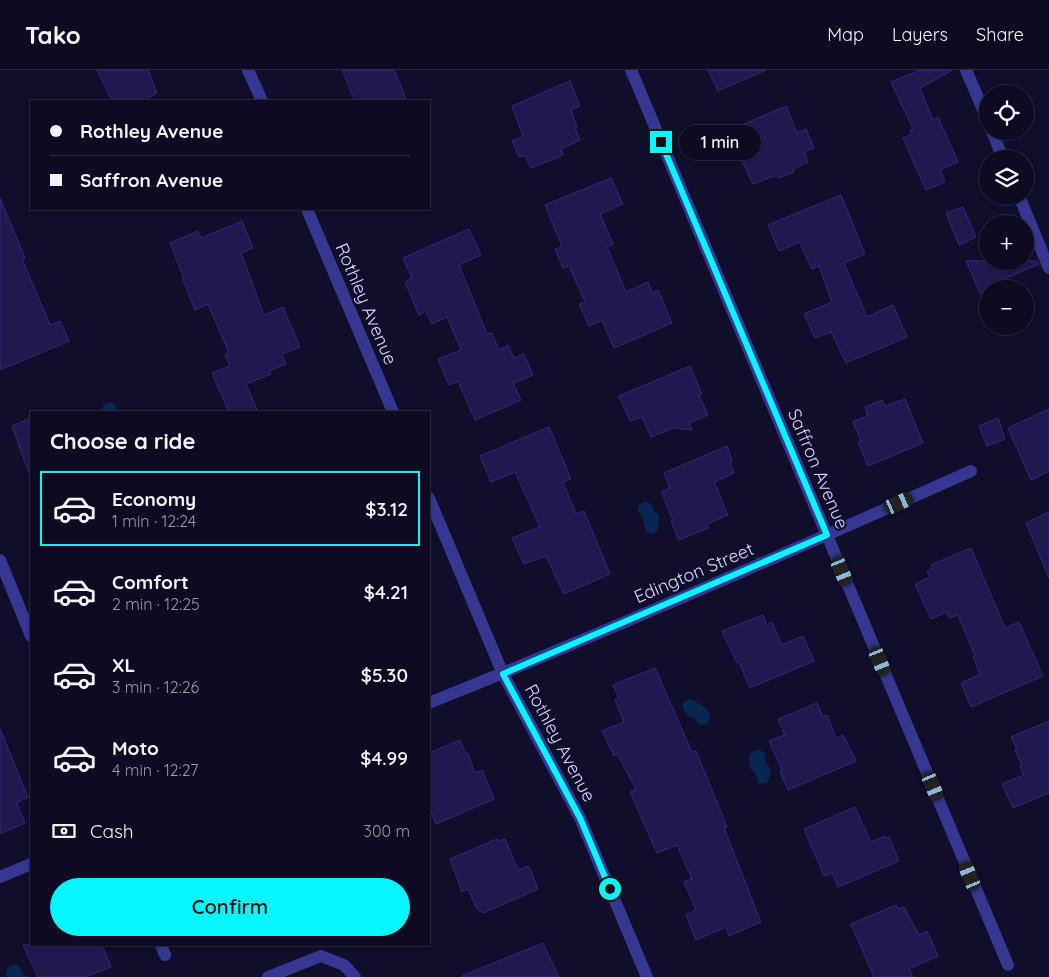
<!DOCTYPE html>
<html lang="en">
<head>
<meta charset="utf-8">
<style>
  :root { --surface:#0d0a21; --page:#1b182e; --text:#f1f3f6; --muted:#9a9aa5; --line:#2d2b3f; --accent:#05f6ff }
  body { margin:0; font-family:Quicksand,sans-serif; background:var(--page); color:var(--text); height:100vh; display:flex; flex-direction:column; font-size:19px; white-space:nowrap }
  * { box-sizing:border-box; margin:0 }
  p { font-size:16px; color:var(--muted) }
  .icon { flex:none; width:28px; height:28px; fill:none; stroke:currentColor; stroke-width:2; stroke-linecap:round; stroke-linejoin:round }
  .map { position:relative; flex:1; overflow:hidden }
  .side { position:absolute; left:30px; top:341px; width:400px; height:535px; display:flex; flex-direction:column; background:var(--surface); border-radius:0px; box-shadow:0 1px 4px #0004,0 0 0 1px var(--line) }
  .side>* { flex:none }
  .hud { position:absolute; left:30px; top:30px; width:400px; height:110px; border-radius:0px; box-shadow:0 1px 4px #0004,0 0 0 1px var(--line); display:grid; align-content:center; height:110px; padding:0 20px; background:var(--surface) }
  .buttons { position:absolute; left:979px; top:15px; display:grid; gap:10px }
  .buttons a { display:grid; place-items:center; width:55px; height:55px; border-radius:50%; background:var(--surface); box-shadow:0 1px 4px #0004,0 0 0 1px var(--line); font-size:25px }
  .end { position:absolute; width:22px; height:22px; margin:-11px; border:6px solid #05f6ff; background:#111; box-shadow:0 0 0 2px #111 }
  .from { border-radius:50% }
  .bubble { position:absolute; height:35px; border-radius:18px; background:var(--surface); box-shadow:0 1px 4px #0004,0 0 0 1px var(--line); font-size:16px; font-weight:600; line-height:35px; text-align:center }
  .car { position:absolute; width:15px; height:30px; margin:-15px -8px; border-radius:6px; box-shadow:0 0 4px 1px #0007; background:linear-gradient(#222 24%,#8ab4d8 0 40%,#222 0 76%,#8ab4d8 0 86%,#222 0) }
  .hud b { display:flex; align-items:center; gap:18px; height:48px; font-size:19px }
  .hud b+b { border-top:1px solid var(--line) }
  .hud i { width:12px; height:12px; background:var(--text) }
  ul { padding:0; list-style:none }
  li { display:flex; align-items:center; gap:15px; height:75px; margin:0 10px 8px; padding:0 10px; border:2px solid transparent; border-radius:0px }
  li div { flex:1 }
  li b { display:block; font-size:19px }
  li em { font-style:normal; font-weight:600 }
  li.current { border-color:var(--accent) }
  li>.icon { width:45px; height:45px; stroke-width:1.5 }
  h2 { padding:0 20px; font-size:22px; line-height:60px }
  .pay { display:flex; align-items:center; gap:12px; height:55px; padding:0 20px; font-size:19px }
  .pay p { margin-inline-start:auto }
  .action { display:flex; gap:10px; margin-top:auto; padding:10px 20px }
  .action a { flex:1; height:58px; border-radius:30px; background:var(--accent); color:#111; font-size:20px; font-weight:600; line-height:58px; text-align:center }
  header { display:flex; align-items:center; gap:30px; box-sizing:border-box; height:70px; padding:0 25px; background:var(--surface); border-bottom:1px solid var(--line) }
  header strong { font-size:24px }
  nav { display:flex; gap:28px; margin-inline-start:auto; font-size:18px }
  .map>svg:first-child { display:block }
  .water { fill:#072752 }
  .building { fill:#20184f; stroke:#33287e }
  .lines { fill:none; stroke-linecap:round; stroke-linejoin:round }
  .lane { stroke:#353790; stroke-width:12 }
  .street { stroke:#353790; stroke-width:12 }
  .route { stroke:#05f6ff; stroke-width:6 }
  .labels { text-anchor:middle; stroke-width:4.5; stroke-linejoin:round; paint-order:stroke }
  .street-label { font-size:18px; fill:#dbd9ff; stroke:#110e2c }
</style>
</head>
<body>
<header>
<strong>Tako</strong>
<nav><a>Map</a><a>Layers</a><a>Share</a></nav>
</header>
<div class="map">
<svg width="1049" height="907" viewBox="0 0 1049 907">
  <rect width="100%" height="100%" fill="#110e2c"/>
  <path class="water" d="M111,332L112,334L114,333L118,342H101L100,339L103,338V335Z
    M643,432H648L652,436L653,441L659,445L658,460L653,464H651L646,462L643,448L638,441V436Z
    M689,629C694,630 697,632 701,635C709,640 712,643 708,653L703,655L699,654C694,644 683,649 683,633Z
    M759,680C769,683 763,686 766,693C767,695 771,698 771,700C772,704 769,708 768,712L761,714L758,713L756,704L749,697C751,689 746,682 759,680Z
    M15,894L19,896L24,905L30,907H6C5,901 9,895 15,894Z"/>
  <path class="building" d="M97,0H148L157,23L143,31H112Z
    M342,0H394L407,31H355Z
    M708,0H766L718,21Z
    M920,0H951V1L920,18L933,50L938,47L958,92L940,100L945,112L926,120L903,68L912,64L910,60L913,59L891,12Z
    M570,11L580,36L571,40L577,57L575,58L580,70L561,79L563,85L531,98L525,85L519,87L512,71L523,66L512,36Z
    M786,36L797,63L806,59L814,78L804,82L808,92L793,99L794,102L779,108L777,105L753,114L728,61Z
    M611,108L623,134L600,144L613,174L607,177L626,222L648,212L652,223L658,220L672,253L614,278L602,250L589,256L579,234L585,232L569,196L563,198L555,179L562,176L545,135Z
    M841,125L865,184L844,193L867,247L893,235L907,267L846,293L831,262L815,268L804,244L832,232L819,196L812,199L799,172L779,181L768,155Z
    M0,128L25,188L22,189L50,255L60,251L69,271L0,300Z
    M963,137L976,167L959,175L946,143Z
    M242,151L253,178L241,183L264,245L283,237L300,277L282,284L286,294L269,301L271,304L246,314L258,342H229L212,303L230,296L225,285L229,283L208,234L195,240L182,207L183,206L170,173L198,161L201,168Z
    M469,159L481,185L459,195L487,264L492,263L499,280L508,275L514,288L524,284L533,305L513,313L521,330L475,350L458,311L449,315L438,289L461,280L447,247L432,254L426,241L419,245L405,212L412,208L403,188Z
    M966,191H1037L1039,194L995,213L996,215L980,223Z
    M690,296L702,324L699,325L708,345L689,353L692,360L673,358L651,367L642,347L630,351L619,326Z
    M905,329L923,373L868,396L858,372L861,371L853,352L868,345L865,337L882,330L885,336Z
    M1049,339V401L1031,410L1008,358Z
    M31,348V403H29L12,356Z
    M998,348L1005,369L987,376L979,356Z
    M549,357L571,409L563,412L576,444L584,441L610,504L564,524L546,486L524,494L512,468L540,457L515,402L491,412L480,386Z
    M727,376L732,390L730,393L734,403L714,412L728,445L707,454L708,458L679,470L671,451L673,450L661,422L670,418L664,403Z
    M1049,442V508L1026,453Z
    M971,478L1005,558L1019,552L1043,606L971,637L961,613L980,604L973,587L975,586L958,545L949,548L947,542L931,549L915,514L930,507L927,501L933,498L931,495Z
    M763,545L767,555L772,552L782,575L803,566L814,591L750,618L739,592L737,593L722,561Z
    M655,598L692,682L696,681L727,757L724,758L761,852L729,866L726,857L696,870L686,845L696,840L684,812L692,809L677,775L657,783L630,722L636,719L617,684L614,686L602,661L624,652L615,630L619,628L613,615Z
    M817,633L823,647L827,645L836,668L843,665L856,691L788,720L780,702L782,700L769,671L785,665L778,649Z
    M1049,651V723L1013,738L1002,714L1024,705L1020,696L1022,695L1015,680L1017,679L1011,667Z
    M0,659L28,727L16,733L25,753L0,764Z
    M460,670L466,684L468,683L475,703L482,700L494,729L436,754L429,737V683Z
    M855,737L871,772L885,766L886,768L889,767L899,791L838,817L832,803L824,806L804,759Z
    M497,769L498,771L505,769L518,800L529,796L538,819L483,843L477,839L468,819L462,822L450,789Z
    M896,835L898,839L904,837L919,865L927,861L938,886L909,899L913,907H874L851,854Z
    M543,873L559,907H463L462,906Z
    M23,875H102L111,897L85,907H38Z"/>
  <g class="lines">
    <path class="lane" d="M268,907L321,886L344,895L355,907"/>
    <path class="street" d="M248,0L262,31
      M631,0L1008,895
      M966,0L988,51
      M992,61L1003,89
      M1019,126L1049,198
      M307,139L393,342
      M429,428L503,604L580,748L647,907
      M0,490L31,566
      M429,633C611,560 792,481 971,401
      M0,807L31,794
      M161,875L165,885"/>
  </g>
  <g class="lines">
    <path class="route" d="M610,819L580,748L503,604L827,465L661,72"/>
  </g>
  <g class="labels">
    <g class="street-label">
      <text transform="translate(366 234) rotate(67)" y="6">Rothley Avenue</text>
      <text transform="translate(818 399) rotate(67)" y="6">Saffron Avenue</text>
      <text transform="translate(694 503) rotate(-23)" y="6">Edington Street</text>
      <text transform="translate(560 673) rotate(62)" y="6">Rothley Avenue</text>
    </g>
  </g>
</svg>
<div class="buttons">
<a><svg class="icon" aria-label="locate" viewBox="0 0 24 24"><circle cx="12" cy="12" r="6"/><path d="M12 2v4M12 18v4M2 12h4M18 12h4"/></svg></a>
<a><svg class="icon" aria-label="layers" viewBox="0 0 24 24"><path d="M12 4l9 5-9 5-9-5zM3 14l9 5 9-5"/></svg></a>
<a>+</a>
<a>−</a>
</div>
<i class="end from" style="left:610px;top:819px"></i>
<i class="end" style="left:661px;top:72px"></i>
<div class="bubble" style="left:679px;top:55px;width:82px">1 min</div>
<i class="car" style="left:899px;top:433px;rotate:66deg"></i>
<i class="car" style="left:842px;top:501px;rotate:157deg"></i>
<i class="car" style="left:880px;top:591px;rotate:157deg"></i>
<i class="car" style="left:933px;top:716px;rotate:157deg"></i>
<i class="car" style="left:970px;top:806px;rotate:337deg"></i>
<div class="hud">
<b><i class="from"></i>Rothley Avenue</b>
<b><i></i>Saffron Avenue</b>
</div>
<section class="side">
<h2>Choose a ride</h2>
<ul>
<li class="current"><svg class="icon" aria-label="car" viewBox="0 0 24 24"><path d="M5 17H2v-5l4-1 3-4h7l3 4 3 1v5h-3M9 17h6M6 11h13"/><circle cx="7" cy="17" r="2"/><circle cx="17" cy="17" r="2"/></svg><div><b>Economy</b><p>1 min · 12:24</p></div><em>$3.12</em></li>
<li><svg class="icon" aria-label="car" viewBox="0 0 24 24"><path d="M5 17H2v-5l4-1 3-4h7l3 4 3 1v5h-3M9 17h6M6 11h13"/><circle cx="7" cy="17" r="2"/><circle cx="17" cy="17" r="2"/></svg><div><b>Comfort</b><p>2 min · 12:25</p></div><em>$4.21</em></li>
<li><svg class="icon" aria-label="car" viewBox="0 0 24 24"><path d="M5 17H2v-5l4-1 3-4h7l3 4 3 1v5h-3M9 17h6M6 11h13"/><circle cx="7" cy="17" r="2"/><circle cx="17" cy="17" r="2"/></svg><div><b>XL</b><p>3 min · 12:26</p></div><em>$5.30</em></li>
<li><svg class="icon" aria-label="car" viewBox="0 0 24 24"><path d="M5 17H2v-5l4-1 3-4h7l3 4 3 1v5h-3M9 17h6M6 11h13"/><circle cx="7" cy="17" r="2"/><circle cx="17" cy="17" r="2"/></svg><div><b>Moto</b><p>4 min · 12:27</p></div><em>$4.99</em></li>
</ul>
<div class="pay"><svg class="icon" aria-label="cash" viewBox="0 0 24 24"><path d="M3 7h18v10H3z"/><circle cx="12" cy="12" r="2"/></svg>Cash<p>300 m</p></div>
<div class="action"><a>Confirm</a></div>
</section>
</div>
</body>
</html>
